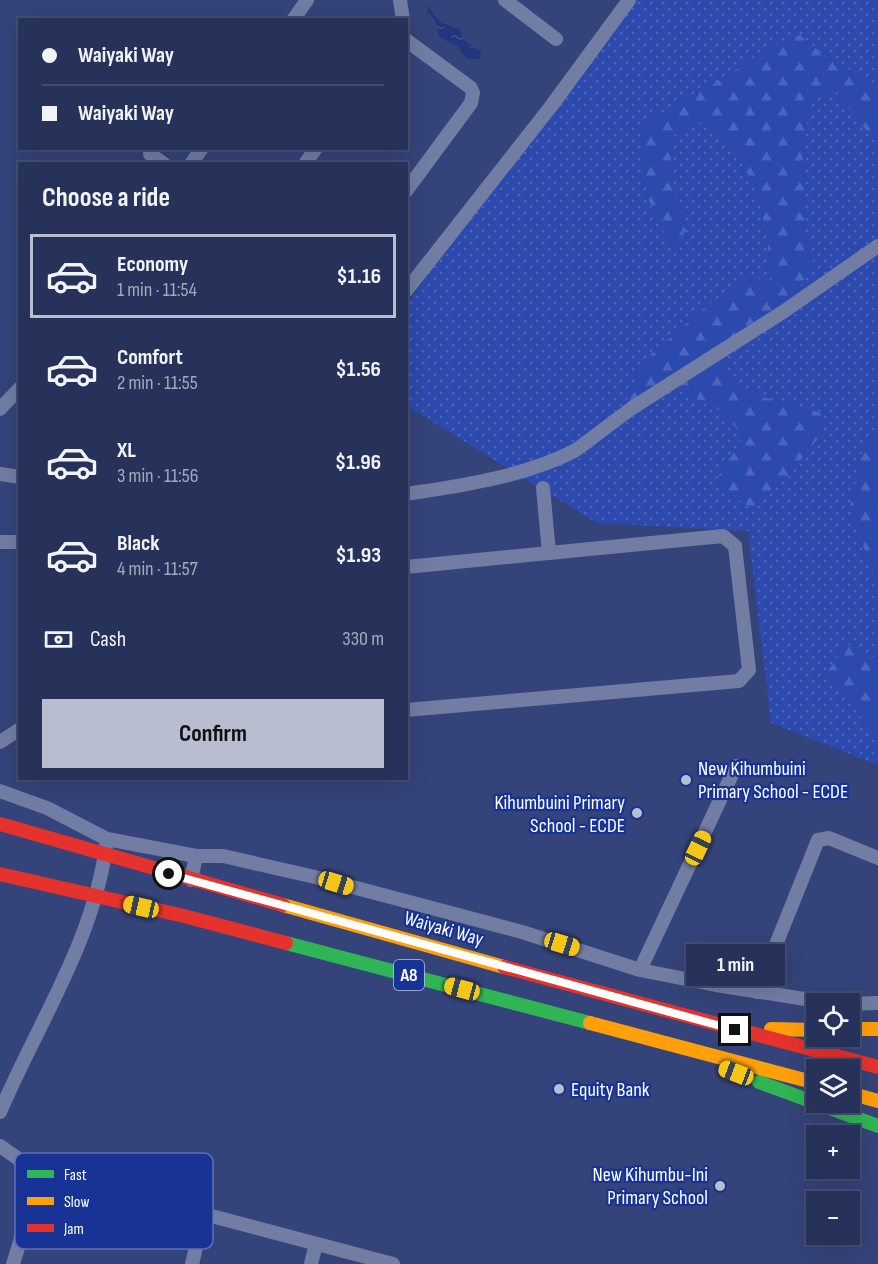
<!DOCTYPE html>
<html lang="en">
<head>
<meta charset="utf-8">
<style>
  :root { --surface:#27325b; --page:#333e64; --text:#f1f3f6; --muted:#a4aabb; --line:#434d71; --accent:#b8bdd0 }
  body { margin:0; font-family:"Sofia Sans Condensed",sans-serif; background:var(--page); color:var(--text); height:100vh; display:flex; flex-direction:column; font-size:22px; white-space:nowrap }
  * { box-sizing:border-box; margin:0 }
  p { font-size:20px; color:var(--muted) }
  .icon { flex:none; width:33px; height:33px; fill:none; stroke:currentColor; stroke-width:2; stroke-linecap:round; stroke-linejoin:round }
  .map { position:relative; flex:1; overflow:hidden }
  .side { position:absolute; left:18px; top:162px; width:390px; height:618px; display:flex; flex-direction:column; background:var(--surface); border-radius:0px; box-shadow:0 6px 24px #0002,0 0 0 2px var(--line) }
  .side>* { flex:none }
  .hud { position:absolute; left:18px; top:18px; width:390px; height:132px; border-radius:0px; box-shadow:0 6px 24px #0002,0 0 0 2px var(--line); display:grid; align-content:center; height:132px; padding:0 24px; background:var(--surface) }
  .fabs { position:absolute; left:806px; top:993px; display:grid; gap:12px }
  .fabs a { display:grid; place-items:center; width:54px; height:54px; border-radius:0px; background:var(--surface); box-shadow:0 6px 24px #0002,0 0 0 2px var(--line); font-size:30px }
  .end { position:absolute; width:27px; height:27px; margin:-14px; border:8px solid #fff; background:#111; box-shadow:0 0 0 3px #111 }
  .from { border-radius:50% }
  .bubble { position:absolute; height:42px; border-radius:0px; background:var(--surface); box-shadow:0 6px 24px #0002,0 0 0 2px var(--line); font-size:20px; font-weight:700; line-height:42px; text-align:center }
  .car { position:absolute; width:18px; height:36px; margin:-18px -9px; border-radius:8px; box-shadow:0 0 4px 2px #0007; background:linear-gradient(#f5c518 24%,#345 0 40%,#f5c518 0 76%,#345 0 86%,#f5c518 0) }
  .hud b { display:flex; align-items:center; gap:21px; height:57px; font-size:22px }
  .hud b+b { border-top:2px solid var(--line) }
  .hud i { width:15px; height:15px; background:var(--text) }
  ul { padding:0; list-style:none }
  li { display:flex; align-items:center; gap:18px; height:84px; margin:0 12px 9px; padding:0 12px; border:3px solid transparent; border-radius:0px }
  li div { flex:1 }
  li b { display:block; font-size:22px }
  li em { font-style:normal; font-weight:700 }
  li.on { border-color:var(--accent) }
  li>.icon { width:54px; height:54px; stroke-width:1.5 }
  h2 { padding:0 24px; font-size:27px; line-height:72px }
  .pay { display:flex; align-items:center; gap:15px; height:66px; padding:0 24px; font-size:22px }
  .pay p { margin-inline-start:auto }
  .cta { display:flex; gap:12px; margin-top:auto; padding:12px 24px }
  .cta a { flex:1; height:69px; border-radius:0px; background:var(--accent); color:#111; font-size:24px; font-weight:700; line-height:69px; text-align:center }
  .map>svg:first-child { display:block }
  .green { fill:url(#green-dots) }
  .forest { fill:url(#forest-firs) }
  .water { fill:url(#water-ripples) }
  .lines { fill:none; stroke-linecap:round; stroke-linejoin:round }
  .street { stroke:#727da4; stroke-width:14 }
  .fast { stroke:#30b455; stroke-width:14 }
  .slow { stroke:#ff9f0a; stroke-width:14 }
  .jam { stroke:#e5322d; stroke-width:14 }
  .route { stroke:#fff; stroke-width:8 }
  .poi-dot { fill:#b8bdd0; stroke:#173396; stroke-width:2 }
  .labels { text-anchor:middle; stroke-width:4.5; stroke-linejoin:round; paint-order:stroke }
  .shield { fill:#173396; stroke:#b9c2e0; stroke-width:1.5 }
  .shield-label { font-size:18px; font-weight:bold; fill:#fff }
  .poi-label { font-size:20px; fill:#fff; stroke:#173396; text-anchor:start }
  .street-label { font-size:20px; fill:#fff; stroke:#173396 }
  .key { fill:#173396; stroke:#5d70b6; stroke-width:1.5 }
  .key-label { font-size:16px; fill:#fff }
</style>
</head>
<body>
<div class="map">
<svg width="878" height="1264" viewBox="0 0 878 1264">
  <defs>
    <pattern id="green-dots" width="8" height="8" patternUnits="userSpaceOnUse" patternTransform="scale(1.5)"><rect width="8" height="8" fill="#2c49ad"/><path d="M2 2h.1M6 6h.1" fill="none" stroke="#4c64b9" stroke-width="1.8" stroke-linecap="round"/></pattern>
    <pattern id="forest-firs" width="22" height="20" patternUnits="userSpaceOnUse" patternTransform="scale(1.5)"><rect width="22" height="20" fill="#2c49ad"/><path d="M5 1l3.5 6h-7zM16 11l3.5 6h-7z" fill="#4c64b9"/></pattern>
    <pattern id="water-ripples" width="26" height="14" patternUnits="userSpaceOnUse" patternTransform="scale(1.5)"><rect width="26" height="14" fill="#22357f"/><path d="M2 4q2-2 4 0t4 0M15 11q2-2 4 0t4 0" fill="none" stroke="#435392"/></pattern>
  </defs>
  <rect width="100%" height="100%" fill="#344379"/>
  <path class="green" d="M621,0H878V765L771,723L748,531L597,523L407,406V304Z"/>
  <path class="forest" d="M800,35L827,58L852,71L878,91V134L872,138L836,91L812,101L802,144L806,232L813,261L787,314L722,352L733,380L762,397L825,414L822,433L790,474L752,509L715,482L744,436L719,410L679,387L624,407L643,361L708,305L752,275L772,286C768,241 764,188 733,152C724,142 713,132 703,122L672,136L670,178L687,229L674,248C642,201 643,181 642,125L695,93L721,80L766,49Z
    M878,438V588L850,508L864,442Z
    M846,644L878,659V737L826,674Z"/>
  <path class="water" d="M428,6L441,23L459,29L464,40L481,51L480,59H467L457,46L439,37L435,20L427,12Z"/>
  <g class="lines">
    <path class="street" d="M400,0L403,20
      M505,0L556,39
      M293,20L307,0
      M406,40L471,88L473,93L471,103L406,191
      M150,154L164,164
      M191,164L202,148
      M305,164L316,148
      M406,291L552,105L629,0
      M0,409L20,388
      M0,474L20,477
      M543,488L549,553
      M406,494C461,486 527,476 576,450L632,408L783,312L878,246
      M0,542H20
      M406,567L723,536L735,546L749,670L739,681L406,710
      M0,742L20,729
      M0,791L47,808L107,839C96,937 38,1023 0,1112
      M107,839L196,856
      M191,880L196,856H223L315,877L522,932L640,970L716,985L836,1004
      M640,970L736,766
      M757,992L818,840L829,838L878,858
      M845,1004L878,1003
      M0,1146L33,1169L35,1193L13,1264
      M33,1169L393,1264
      M192,1264L204,1214
      M311,1264L316,1244"/>
    <path class="fast" d="M286,943L590,1023
      M759,1082L878,1126"/>
    <path class="slow" d="M283,905L504,967
      M590,1023L816,1083
      M771,1029L816,1030
      M849,1029H878
      M849,1093L878,1101"/>
    <path class="jam" d="M0,824L283,905
      M0,874L184,916L286,943
      M504,967L878,1067"/>
  </g>
  <g class="lines">
    <path class="route" d="M169,874L735,1030"/>
  </g>
  <g class="poi-dot">
    <circle cx="686" cy="780" r="6"/>
    <circle cx="637" cy="813" r="6"/>
    <circle cx="559" cy="1089" r="6"/>
    <circle cx="720" cy="1186" r="6"/>
  </g>
  <g class="labels">
    <rect class="shield" x="394" y="960" width="30" height="30" rx="4.5"/>
    <g class="shield-label">
      <text x="409" y="981">A8</text>
    </g>
    <g class="poi-label">
      <text x="698" y="775">New Kihumbuini<tspan x="698" dy="23">Primary School - ECDE</tspan></text>
      <text x="625" y="809" text-anchor="end">Kihumbuini Primary<tspan x="625" dy="23">School - ECDE</tspan></text>
      <text x="571" y="1096">Equity Bank</text>
      <text x="708" y="1181" text-anchor="end">New Kihumbu-Ini<tspan x="708" dy="23">Primary School</tspan></text>
    </g>
    <g class="street-label">
      <text transform="translate(444 928) rotate(16)" y="7">Waiyaki Way</text>
    </g>
  </g>
  <rect x="15" y="1153" width="198" height="96" rx="9" class="key"/>
  <rect x="27" y="1170" width="27" height="8" fill="#30b455"/>
  <rect x="27" y="1197" width="27" height="8" fill="#ff9f0a"/>
  <rect x="27" y="1224" width="27" height="8" fill="#e5322d"/>
  <g class="key-label">
    <text x="64" y="1180">Fast</text>
    <text x="64" y="1207">Slow</text>
    <text x="64" y="1234">Jam</text>
  </g>
</svg>
<div class="fabs">
<a><svg class="icon" aria-label="locate" viewBox="0 0 24 24"><circle cx="12" cy="12" r="6"/><path d="M12 2v4M12 18v4M2 12h4M18 12h4"/></svg></a>
<a><svg class="icon" aria-label="layers" viewBox="0 0 24 24"><path d="M12 4l9 5-9 5-9-5zM3 14l9 5 9-5"/></svg></a>
<a>+</a>
<a>−</a>
</div>
<i class="end from" style="left:169px;top:874px"></i>
<i class="end" style="left:735px;top:1030px"></i>
<div class="bubble" style="left:686px;top:944px;width:99px">1 min</div>
<i class="car" style="left:698px;top:848px;rotate:25deg"></i>
<i class="car" style="left:336px;top:883px;rotate:107deg"></i>
<i class="car" style="left:141px;top:907px;rotate:283deg"></i>
<i class="car" style="left:562px;top:944px;rotate:107deg"></i>
<i class="car" style="left:462px;top:989px;rotate:285deg"></i>
<i class="car" style="left:736px;top:1073px;rotate:291deg"></i>
<div class="hud">
<b><i class="from"></i>Waiyaki Way</b>
<b><i></i>Waiyaki Way</b>
</div>
<section class="side">
<h2>Choose a ride</h2>
<ul>
<li class="on"><svg class="icon" aria-label="car" viewBox="0 0 24 24"><path d="M5 17H2v-5l4-1 3-4h7l3 4 3 1v5h-3M9 17h6M6 11h13"/><circle cx="7" cy="17" r="2"/><circle cx="17" cy="17" r="2"/></svg><div><b>Economy</b><p>1 min · 11:54</p></div><em>$1.16</em></li>
<li><svg class="icon" aria-label="car" viewBox="0 0 24 24"><path d="M5 17H2v-5l4-1 3-4h7l3 4 3 1v5h-3M9 17h6M6 11h13"/><circle cx="7" cy="17" r="2"/><circle cx="17" cy="17" r="2"/></svg><div><b>Comfort</b><p>2 min · 11:55</p></div><em>$1.56</em></li>
<li><svg class="icon" aria-label="car" viewBox="0 0 24 24"><path d="M5 17H2v-5l4-1 3-4h7l3 4 3 1v5h-3M9 17h6M6 11h13"/><circle cx="7" cy="17" r="2"/><circle cx="17" cy="17" r="2"/></svg><div><b>XL</b><p>3 min · 11:56</p></div><em>$1.96</em></li>
<li><svg class="icon" aria-label="car" viewBox="0 0 24 24"><path d="M5 17H2v-5l4-1 3-4h7l3 4 3 1v5h-3M9 17h6M6 11h13"/><circle cx="7" cy="17" r="2"/><circle cx="17" cy="17" r="2"/></svg><div><b>Black</b><p>4 min · 11:57</p></div><em>$1.93</em></li>
</ul>
<div class="pay"><svg class="icon" aria-label="cash" viewBox="0 0 24 24"><path d="M3 7h18v10H3z"/><circle cx="12" cy="12" r="2"/></svg>Cash<p>330 m</p></div>
<div class="cta"><a>Confirm</a></div>
</section>
</div>
</body>
</html>
